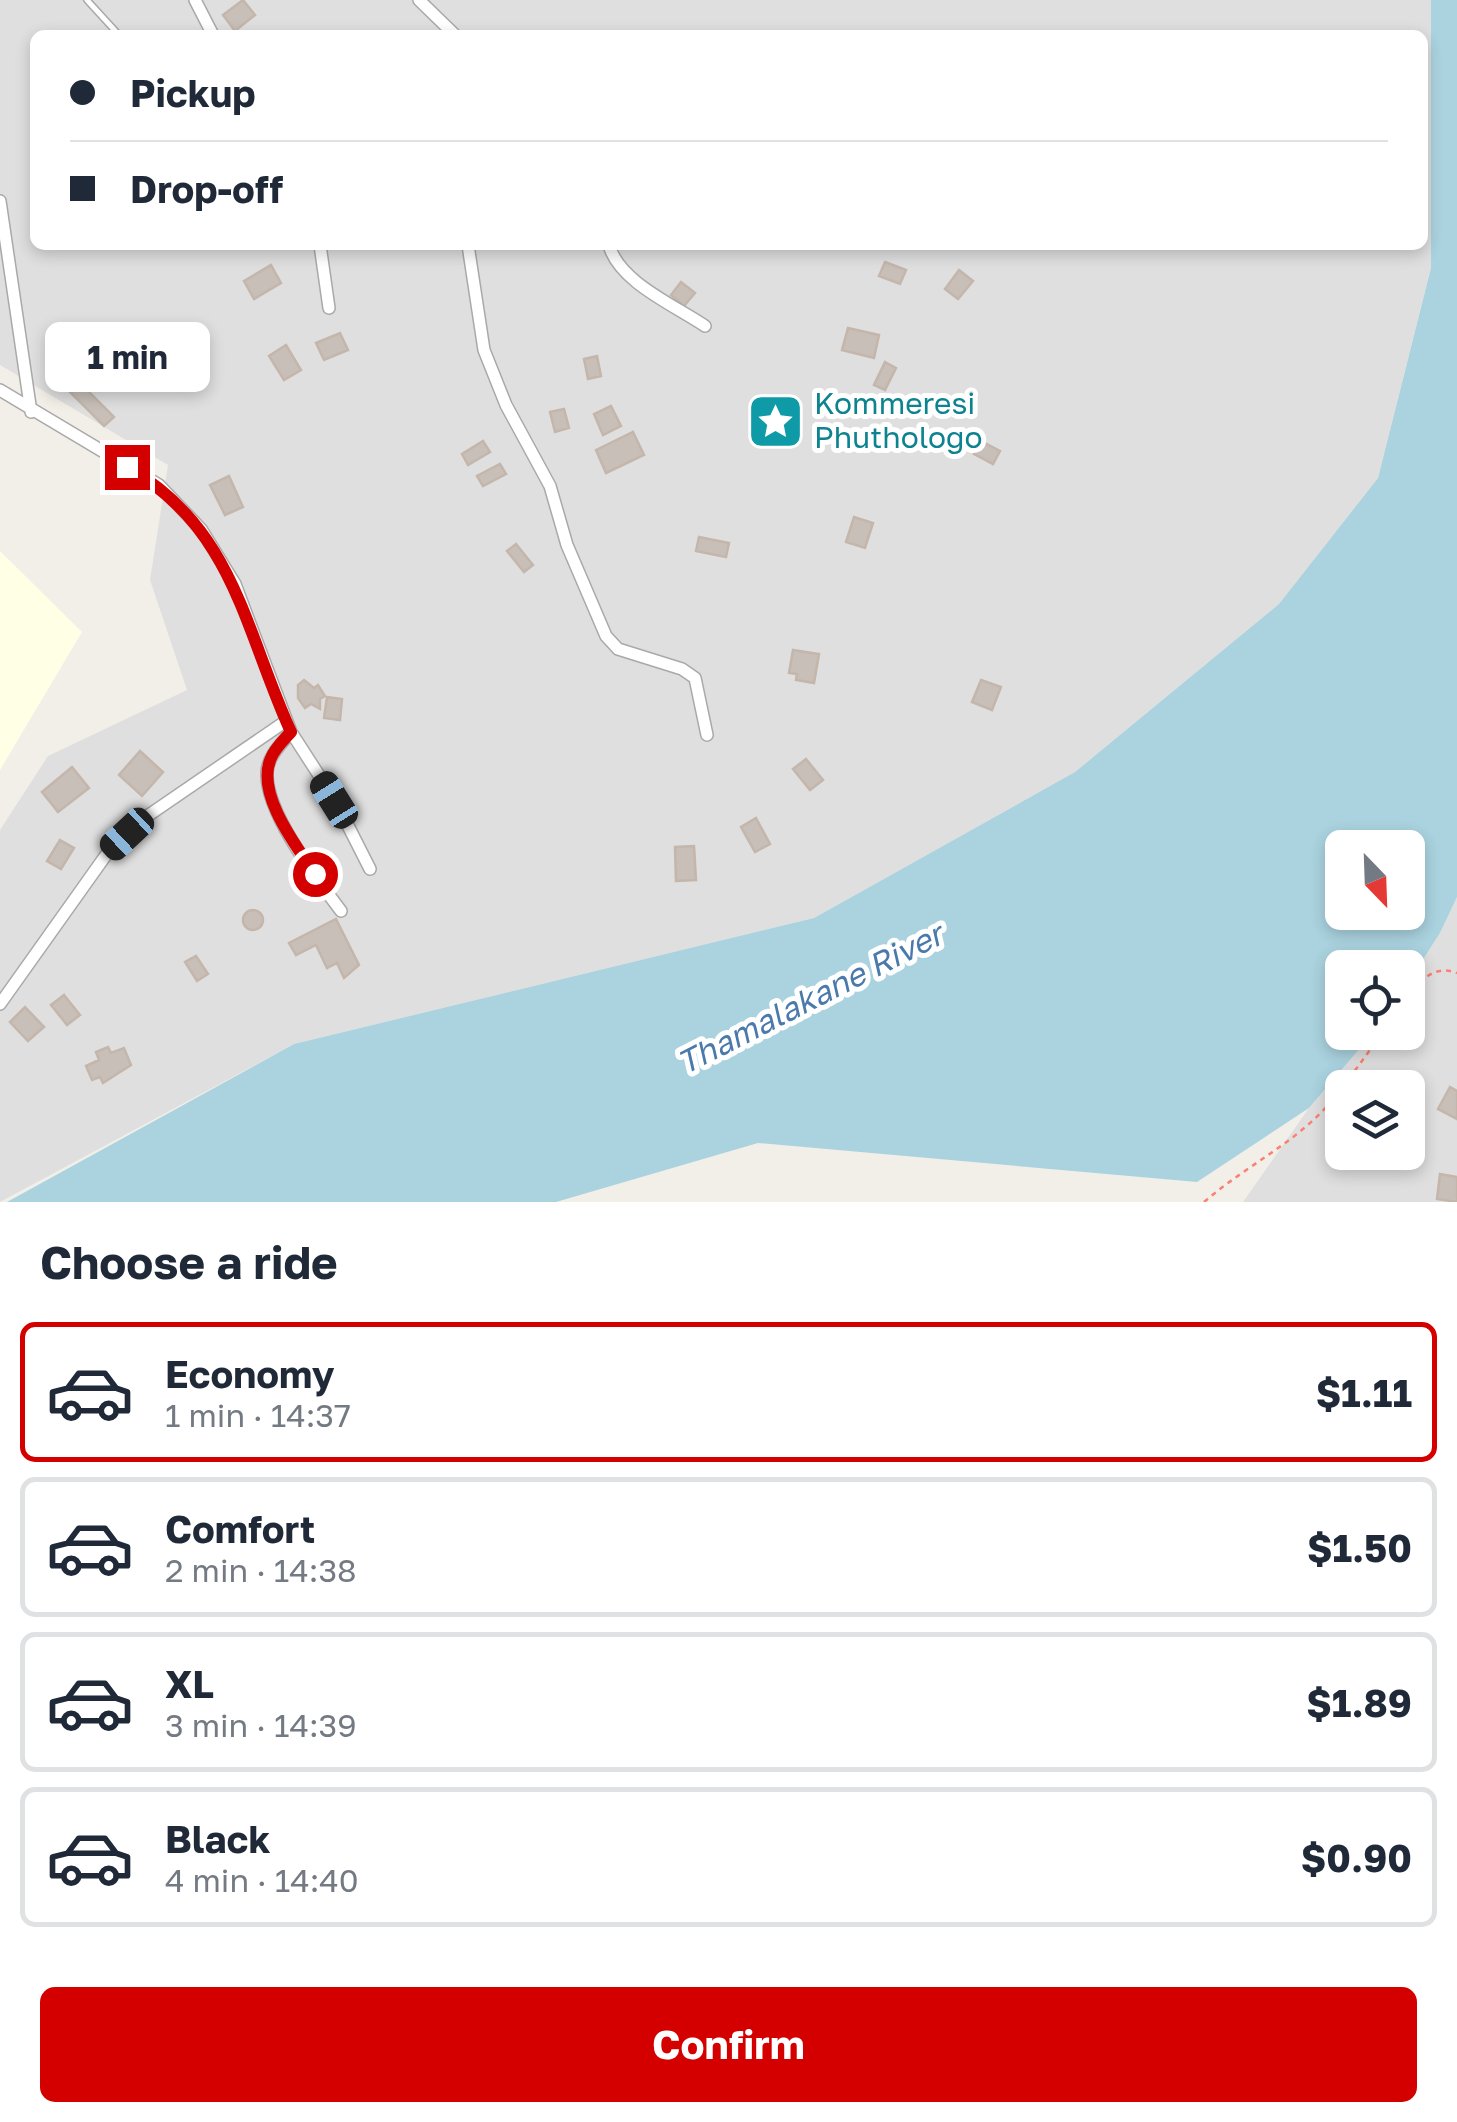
<!DOCTYPE html>
<html lang="en">
<head>
<meta charset="utf-8">
<style>
  :root { --surface:#fff; --page:#f2f2f3; --text:#1f2937; --muted:#747a83; --line:#e0e1e3; --accent:#d40000 }
  body { margin:0; font-family:"Golos Text",sans-serif; background:var(--page); color:var(--text); height:100vh; display:flex; flex-direction:column; font-size:38px; white-space:nowrap }
  * { box-sizing:border-box; margin:0 }
  p { font-size:32px; color:var(--muted) }
  .icon { flex:none; width:55px; height:55px; fill:none; stroke:currentColor; stroke-width:2; stroke-linecap:round; stroke-linejoin:round }
  .map { position:relative; height:1202px; overflow:hidden }
  .details { display:flex; flex-direction:column; background:var(--surface); flex:1 }
  .details>* { flex:none }
  .banner { position:absolute; left:30px; top:30px; width:1398px; height:220px; border-radius:15px; box-shadow:0 5px 15px #0003; display:grid; align-content:center; height:220px; padding:0 40px; background:var(--surface) }
  .needle { width:65px; rotate:157deg }
  .tools { position:absolute; left:1325px; top:830px; display:grid; gap:20px }
  .tools a { display:grid; place-items:center; width:100px; height:100px; border-radius:15px; background:var(--surface); box-shadow:0 5px 15px #0003; font-size:50px }
  .end { position:absolute; width:45px; height:45px; margin:-22px; border:12px solid #d40000; background:#fff; box-shadow:0 0 0 5px #fff }
  .from { border-radius:50% }
  .bubble { position:absolute; height:70px; border-radius:15px; background:var(--surface); box-shadow:0 5px 15px #0003; font-size:32px; font-weight:700; line-height:70px; text-align:center }
  .car { position:absolute; width:30px; height:60px; margin:-30px -15px; border-radius:12px; box-shadow:0 0 8px 2px #0007; background:linear-gradient(#222 24%,#8ab4d8 0 40%,#222 0 76%,#8ab4d8 0 86%,#222 0) }
  .banner b { display:flex; align-items:center; gap:35px; height:95px; font-size:38px }
  .banner b+b { border-top:2px solid var(--line) }
  .banner i { width:25px; height:25px; background:var(--text) }
  ul { padding:0; list-style:none }
  li { display:flex; align-items:center; gap:30px; height:140px; margin:0 20px 15px; padding:0 20px; border:5px solid var(--line); border-radius:15px }
  li div { flex:1 }
  li b { display:block; font-size:38px }
  li em { font-style:normal; font-weight:700 }
  li.on { border-color:var(--accent) }
  li>.icon { width:90px; height:90px; stroke-width:1.5 }
  h2 { padding:0 40px; font-size:45px; line-height:120px }
  .cta { display:flex; gap:20px; margin-top:auto; padding:20px 40px }
  .cta a { flex:1; height:115px; border-radius:15px; background:var(--accent); color:#fff; font-size:40px; font-weight:700; line-height:115px; text-align:center }
  .map>svg:first-child { display:block }
  .residential { fill:#e0dfdf; fill-rule:evenodd }
  .education { fill:#ffffe5 }
  .water { fill:#aad3df; fill-rule:evenodd }
  .building { fill:#c7bfb8; stroke:#c4b6ab; stroke-width:2.5 }
  .lines { fill:none; stroke-linecap:round; stroke-linejoin:round }
  .service-casing { stroke:#a9a9a9; stroke-width:8 }
  .minor-casing { stroke:#a9a9a9; stroke-width:14 }
  .path { stroke:#fa8072; stroke-width:2.5; stroke-dasharray:5 5; stroke-linecap:butt }
  .service { stroke:#fff; stroke-width:5 }
  .minor { stroke:#fff; stroke-width:11 }
  .route { stroke:#d40000; stroke-width:12 }
  .labels { text-anchor:middle; stroke-width:10; stroke-linejoin:round; paint-order:stroke }
  .culture-label { font-size:30px; fill:#0d838f; stroke:#fff; text-anchor:start }
  .water-label { font-size:32px; font-style:italic; fill:#4a7aab; stroke:#fff }
</style>
</head>
<body>
<div class="map">
<svg width="1457" height="1202" viewBox="0 0 1457 1202">
  <rect width="100%" height="100%" fill="#f2efe9"/>
  <path class="residential" d="M0,0H1431V268L1378,478L1279,604L1075,772L814,918L294,1044L0,1202V830L48,756L187,690L150,580L168,465L0,365ZM35,35H1422V245H35Z
    M1457,897V1202H1243L1309,1108L1373,1033L1408,1032V983L1440,933ZM1342,1088H1408V1152H1342Z"/>
  <path class="education" d="M0,551L82,632L0,770Z"/>
  <path class="water" d="M1431,0H1457V897L1440,933L1408,983V968H1342V1032L1373,1033L1309,1108L1197,1182L758,1143L556,1202H7L294,1044L814,918L1075,772L1279,604L1378,478L1431,268ZM1342,848H1408V912H1342Z"/>
  <path class="building" d="M243,0L255,15L235,31L223,15Z
    M885,262L906,270L900,284L879,276Z
    M271,265L281,283L254,299L244,281Z
    M959,270L973,281L958,299L945,289Z
    M681,282L695,293L684,306L671,295Z
    M848,328L879,335L874,358L842,350Z
    M340,333L348,350L324,360L316,343Z
    M286,345L301,370L284,380L269,356Z
    M89,347L97,361L70,377L62,363Z
    M597,356L601,376L588,379L584,359Z
    M149,358L167,376L156,386L138,368Z
    M885,362L896,368L885,390L874,385Z
    M75,378L114,417L104,426L65,387Z
    M611,406L621,426L603,435L594,414Z
    M564,409L569,428L555,432L550,412Z
    M633,432L644,455L606,473L596,450Z
    M483,441L490,452L468,465L462,454Z
    M981,441L1000,451L993,464L974,454Z
    M500,464L506,474L483,486L477,476Z
    M229,476L243,507L225,515L210,485Z
    M854,517L873,523L865,548L846,542Z
    M699,537L729,543L726,557L696,551Z
    M516,544L533,565L524,572L507,551Z
    M793,650L819,654L814,683L796,680L797,674L789,673Z
    M304,680L314,688L318,685L325,696L320,699V709L311,704L305,708L298,698V685Z
    M981,680L1001,687L992,710L972,702Z
    M327,697L342,699L340,720L324,718Z
    M140,751L163,772L142,796L119,775Z
    M806,759L823,780L810,790L793,769Z
    M72,767L89,788L58,812L42,792Z
    M756,818L770,844L755,852L741,827Z
    M60,840L74,848L61,869L47,861Z
    M694,846L696,880L676,881L675,847Z
    M243 920a10 10 0 1 1 20 0a10 10 0 1 1-20 0Z
    M336,919L359,965L344,978L337,963L327,968L316,945L296,955L289,943Z
    M196,956L208,974L197,981L185,962Z
    M64,995L80,1015L67,1025L51,1005Z
    M25,1007L44,1027L28,1041L10,1022Z
    M108,1047L111,1053L124,1048L131,1065L103,1083L100,1077L92,1080L86,1066L99,1060L96,1052Z
    M1450,1087L1457,1091V1119L1438,1109Z
    M1440,1174L1457,1177V1202L1437,1199Z"/>
  <g class="lines">
    <defs>
      <path id="service" d="M87,0L119,35"/>
      <path id="minor" d="M195,0L213,35
        M419,0L455,35
        M0,201L31,412
        M320,245L329,308
        M468,245L484,350L506,405L550,486L567,545L606,636L618,649L682,669L695,678L707,735
        M609,245C619,282 674,305 705,326
        M0,390L159,485L201,529L235,584L291,732L335,800L370,869
        M291,732C281,744 268,756 267,772C265,812 317,879 341,911
        M0,1004L111,848L143,819L286,721"/>
    </defs>
    <use href="#service" class="service-casing"/>
    <use href="#minor" class="minor-casing"/>
    <path class="path" d="M1408,999C1420,981 1433,964 1457,973
      M1343,1087L1383,1032
      M1204,1202C1253,1160 1304,1140 1342,1088"/>
    <use href="#service" class="service"/>
    <use href="#minor" class="minor"/>
  </g>
  <g class="lines">
    <path class="route" d="M127,467C234,528 244,629 291,732C284,740 275,748 271,758C255,793 296,846 315,874"/>
  </g>
  <defs>
    <symbol id="sight-square" viewBox="-11 -11 22 22"><rect x="-9" y="-9" width="18" height="18" rx="4" fill="#0f9aa8" stroke="#fff"/><path d="M0-6L1.8-2.2L6-1.7L2.9 1.2L3.7 5.4L0 3.3L-3.7 5.4L-2.9 1.2L-6-1.7L-1.8-2.2Z" fill="#fff"/></symbol>
  </defs>
  <g fill-rule="evenodd">
    <use href="#sight-square" x="744" y="390" width="63" height="63"/>
  </g>
  <g class="labels">
    <g class="culture-label">
      <text x="814" y="414">Kommeresi<tspan x="814" dy="34">Phuthologo</tspan></text>
    </g>
    <g class="water-label">
      <text transform="translate(810 999) rotate(-27)" y="11">Thamalakane River</text>
    </g>
  </g>
</svg>
<div class="tools">
<a><svg class="needle" viewBox="-14 -14 28 28"><path d="M0-13l5 13h-10z" fill="#e53935"/><path d="M0 13l5-13h-10z" fill="#747a83"/></svg></a>
<a><svg class="icon" aria-label="locate" viewBox="0 0 24 24"><circle cx="12" cy="12" r="6"/><path d="M12 2v4M12 18v4M2 12h4M18 12h4"/></svg></a>
<a><svg class="icon" aria-label="layers" viewBox="0 0 24 24"><path d="M12 4l9 5-9 5-9-5zM3 14l9 5 9-5"/></svg></a>
</div>
<i class="end from" style="left:315px;top:874px"></i>
<i class="end" style="left:127px;top:467px"></i>
<div class="bubble" style="left:45px;top:322px;width:165px">1 min</div>
<i class="car" style="left:334px;top:800px;rotate:328deg"></i>
<i class="car" style="left:127px;top:834px;rotate:227deg"></i>
<div class="banner">
<b><i class="from"></i>Pickup</b>
<b><i></i>Drop-off</b>
</div>
</div>
<section class="details">
<h2>Choose a ride</h2>
<ul>
<li class="on"><svg class="icon" aria-label="car" viewBox="0 0 24 24"><path d="M5 17H2v-5l4-1 3-4h7l3 4 3 1v5h-3M9 17h6M6 11h13"/><circle cx="7" cy="17" r="2"/><circle cx="17" cy="17" r="2"/></svg><div><b>Economy</b><p>1 min · 14:37</p></div><em>$1.11</em></li>
<li><svg class="icon" aria-label="car" viewBox="0 0 24 24"><path d="M5 17H2v-5l4-1 3-4h7l3 4 3 1v5h-3M9 17h6M6 11h13"/><circle cx="7" cy="17" r="2"/><circle cx="17" cy="17" r="2"/></svg><div><b>Comfort</b><p>2 min · 14:38</p></div><em>$1.50</em></li>
<li><svg class="icon" aria-label="car" viewBox="0 0 24 24"><path d="M5 17H2v-5l4-1 3-4h7l3 4 3 1v5h-3M9 17h6M6 11h13"/><circle cx="7" cy="17" r="2"/><circle cx="17" cy="17" r="2"/></svg><div><b>XL</b><p>3 min · 14:39</p></div><em>$1.89</em></li>
<li><svg class="icon" aria-label="car" viewBox="0 0 24 24"><path d="M5 17H2v-5l4-1 3-4h7l3 4 3 1v5h-3M9 17h6M6 11h13"/><circle cx="7" cy="17" r="2"/><circle cx="17" cy="17" r="2"/></svg><div><b>Black</b><p>4 min · 14:40</p></div><em>$0.90</em></li>
</ul>
<div class="cta"><a>Confirm</a></div>
</section>
</body>
</html>
